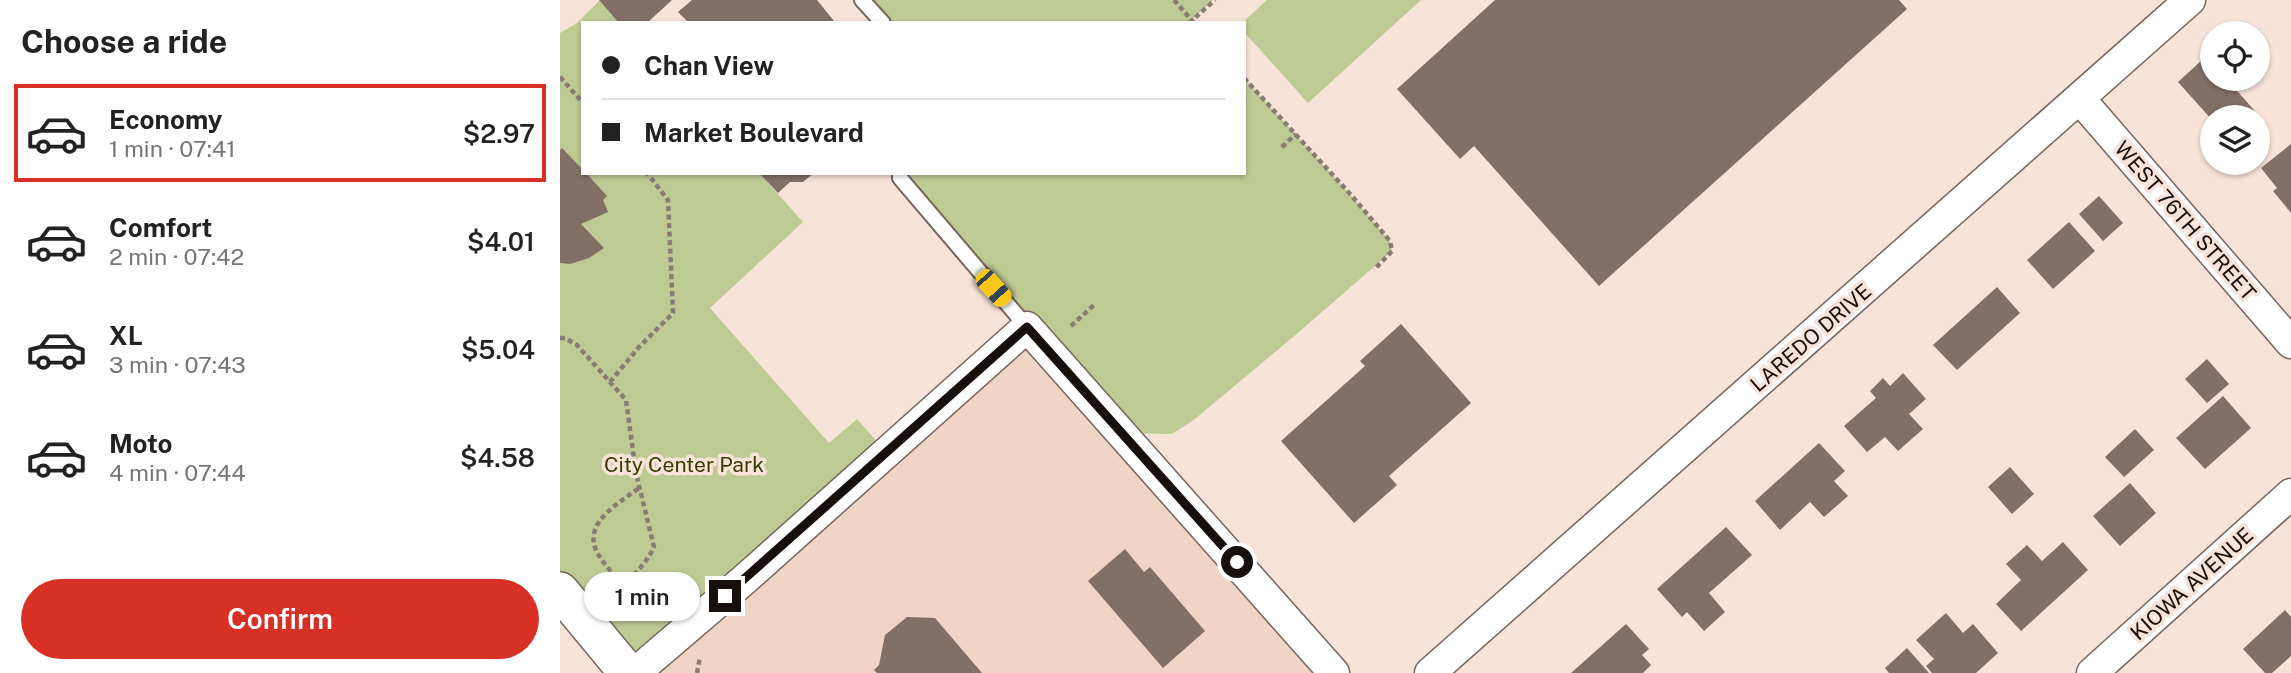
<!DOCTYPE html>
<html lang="en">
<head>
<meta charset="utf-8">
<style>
  :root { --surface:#fff; --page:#f2f2f2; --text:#222; --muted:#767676; --line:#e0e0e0; --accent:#d93025 }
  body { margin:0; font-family:"Public Sans",sans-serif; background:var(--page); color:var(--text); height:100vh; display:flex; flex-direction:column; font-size:26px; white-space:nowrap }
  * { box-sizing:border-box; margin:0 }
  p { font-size:23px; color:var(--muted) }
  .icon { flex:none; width:38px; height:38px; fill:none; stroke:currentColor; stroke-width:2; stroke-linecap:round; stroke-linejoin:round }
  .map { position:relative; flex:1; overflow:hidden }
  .details { display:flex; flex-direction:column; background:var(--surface); width:560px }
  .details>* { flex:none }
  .banner { position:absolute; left:21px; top:21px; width:665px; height:154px; border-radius:0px; box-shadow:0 2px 5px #0004; display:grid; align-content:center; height:154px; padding:0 21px; background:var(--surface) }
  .fabs { position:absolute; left:1640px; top:21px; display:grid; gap:14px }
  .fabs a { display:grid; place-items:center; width:70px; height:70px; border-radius:50%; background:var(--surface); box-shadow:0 2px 5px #0004; font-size:35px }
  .end { position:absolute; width:32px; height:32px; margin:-16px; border:9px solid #160f0c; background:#fff; box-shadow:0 0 0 4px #fff }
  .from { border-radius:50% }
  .bubble { position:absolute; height:49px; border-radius:24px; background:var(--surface); box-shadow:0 2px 5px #0004; font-size:23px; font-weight:600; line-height:49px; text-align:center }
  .car { position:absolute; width:21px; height:42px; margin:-21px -10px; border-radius:9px; box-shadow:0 0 5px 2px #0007; background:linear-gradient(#f5c518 24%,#345 0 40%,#f5c518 0 76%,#345 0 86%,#f5c518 0) }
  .banner b { display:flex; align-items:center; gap:24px; height:66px; font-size:26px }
  .banner b+b { border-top:2px solid var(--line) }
  .banner i { width:18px; height:18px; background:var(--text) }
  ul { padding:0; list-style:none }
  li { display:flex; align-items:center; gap:21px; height:98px; margin:0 14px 10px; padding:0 7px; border:4px solid transparent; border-radius:0px }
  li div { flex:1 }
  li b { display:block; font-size:26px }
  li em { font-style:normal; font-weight:600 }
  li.on { border-color:var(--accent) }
  li>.icon { width:63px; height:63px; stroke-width:1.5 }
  h2 { padding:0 21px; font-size:32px; line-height:84px }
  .primary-button { display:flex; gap:14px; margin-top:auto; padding:14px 21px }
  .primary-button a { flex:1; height:80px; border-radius:42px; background:var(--accent); color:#fff; font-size:28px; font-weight:600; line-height:80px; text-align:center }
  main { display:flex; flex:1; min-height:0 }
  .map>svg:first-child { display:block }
  .built { fill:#f0d4c6 }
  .green { fill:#beca94 }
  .building { fill:#827067 }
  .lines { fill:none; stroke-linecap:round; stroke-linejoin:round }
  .service-casing { stroke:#76645b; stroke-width:18 }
  .minor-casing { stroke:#76645b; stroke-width:33 }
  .tertiary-casing { stroke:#76645b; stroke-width:40 }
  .path { stroke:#897b74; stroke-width:4.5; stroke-dasharray:5 3.5; stroke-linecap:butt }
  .service { stroke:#fff; stroke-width:14 }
  .minor { stroke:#fff; stroke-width:30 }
  .tertiary { stroke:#fff; stroke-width:37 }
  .route { stroke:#160f0c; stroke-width:9 }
  .labels { text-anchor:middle; stroke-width:7; stroke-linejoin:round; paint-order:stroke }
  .street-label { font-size:21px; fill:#160f0c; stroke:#f8e3d9 }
  .park-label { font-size:21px; fill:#363e00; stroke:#f8e3d9 }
</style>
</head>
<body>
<main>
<section class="details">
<h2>Choose a ride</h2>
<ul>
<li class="on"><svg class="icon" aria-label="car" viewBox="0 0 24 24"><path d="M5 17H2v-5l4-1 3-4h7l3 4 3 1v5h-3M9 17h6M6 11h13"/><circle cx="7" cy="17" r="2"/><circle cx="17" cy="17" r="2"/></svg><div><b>Economy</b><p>1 min · 07:41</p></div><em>$2.97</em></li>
<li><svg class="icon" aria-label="car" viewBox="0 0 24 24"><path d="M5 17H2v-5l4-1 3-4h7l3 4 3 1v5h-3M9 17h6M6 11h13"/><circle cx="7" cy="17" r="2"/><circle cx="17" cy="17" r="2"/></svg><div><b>Comfort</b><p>2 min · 07:42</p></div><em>$4.01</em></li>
<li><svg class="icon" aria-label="car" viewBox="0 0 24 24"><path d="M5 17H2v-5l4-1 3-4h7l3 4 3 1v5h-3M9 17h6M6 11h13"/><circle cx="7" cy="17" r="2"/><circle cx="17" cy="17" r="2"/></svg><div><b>XL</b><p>3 min · 07:43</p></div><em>$5.04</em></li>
<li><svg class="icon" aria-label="car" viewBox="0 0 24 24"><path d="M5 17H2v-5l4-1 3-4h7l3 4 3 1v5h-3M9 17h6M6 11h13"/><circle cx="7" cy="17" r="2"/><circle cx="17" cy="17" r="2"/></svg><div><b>Moto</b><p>4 min · 07:44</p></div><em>$4.58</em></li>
</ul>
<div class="primary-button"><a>Confirm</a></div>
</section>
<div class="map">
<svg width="1731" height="673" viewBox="0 0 1731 673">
  <rect width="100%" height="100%" fill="#f8e3d9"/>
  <path class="built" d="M467,327L772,673H75Z"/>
  <path class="green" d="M40,0L59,23H23V173H199L243,222L150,308L269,443L297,419L327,453L75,673L0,594V33L17,23Z
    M304,0H653L632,20L634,23H325Z
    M707,0H861L748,103L684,32V23H682Z
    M684,78L791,195L830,241L832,251L739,332L635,419L612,434L563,433L344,173H684Z"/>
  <path class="building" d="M39,0H112L87,23H59Z
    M132,0H257L274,21L125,23L127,21L118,12Z
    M935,0H1339L1347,9L1039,286L914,146L900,159L837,89Z
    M1652,51V79H1679L1672,85L1707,125L1698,133V117H1652V120L1618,82Z
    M1731,144V213L1713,191L1717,188L1701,168Z
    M2,148L23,170V173H26L47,196L43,200L48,212L21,224L44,248L29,258L10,264L0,263V150Z
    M199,173H254L243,182H230L218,193Z
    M1539,196L1563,223L1543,241L1519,214Z
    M1509,222L1535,251L1493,289L1467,260Z
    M1437,287L1460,313L1397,370L1373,345Z
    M841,324L911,403L829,476L837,485L794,523L721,441L805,366L800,361Z
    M1647,359L1669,384L1647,403L1625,379Z
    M1343,373L1366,399L1349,414L1363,429L1338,451L1325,437L1307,452L1284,426L1316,398L1310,391L1323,378L1330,386Z
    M1663,396L1691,428L1645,469L1616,438Z
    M1575,429L1594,450L1564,477L1545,457Z
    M1259,443L1285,471L1274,481L1288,496L1264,517L1250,502L1220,530L1195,501Z
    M1450,467L1474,494L1452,514L1428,487Z
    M1570,483L1596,513L1560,546L1533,516Z
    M1166,527L1192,555L1149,593L1165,612L1144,631L1127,612L1122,617L1097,589Z
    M1503,542L1528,570L1461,631L1436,604L1461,580L1446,564L1467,545L1482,561Z
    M565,549L584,572L590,567L645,631L603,668L528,581Z
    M1725,610L1731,617V656L1712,673H1705L1683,649Z
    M1386,613L1403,633L1413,624L1438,653L1416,673H1372L1366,666L1374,659L1356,640Z
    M347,617L375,618L422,673H317L314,670L319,665L325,635Z
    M1066,624L1089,649L1082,655L1091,665L1083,673H1011Z
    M1347,648L1369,673H1329L1325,668Z"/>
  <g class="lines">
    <defs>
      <path id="service" d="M302,0L323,23
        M340,173V178L467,327"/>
      <path id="minor" d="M1520,99L1731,343
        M75,673L185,579L467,327L774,673
        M870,673L1630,0
        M1532,673L1731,494"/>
      <path id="tertiary" d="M0,591L68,673"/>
    </defs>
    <use href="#service" class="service-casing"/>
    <use href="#minor" class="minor-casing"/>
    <use href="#tertiary" class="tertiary-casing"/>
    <path class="path" d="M614,0L634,23
      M629,23L655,0
      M0,77L23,103
      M684,78L791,195L830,241L832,251L814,270
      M722,147L736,134
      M511,326L534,305
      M0,338H5L17,345L66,400L76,473L94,547C83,570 65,583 45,597
      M50,382L79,347L113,313L108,200L87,173
      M62,584C55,575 44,565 38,554C20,523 60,503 80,487
      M137,673L140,657"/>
    <use href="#service" class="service"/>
    <use href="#minor" class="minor"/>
    <use href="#tertiary" class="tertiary"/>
  </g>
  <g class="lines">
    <path class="route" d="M165,596L467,327L677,562"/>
  </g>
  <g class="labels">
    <g class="street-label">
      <text transform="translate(1625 221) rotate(49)" y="7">WEST 76TH STREET</text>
      <text transform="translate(1251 338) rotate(-41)" y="7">LAREDO DRIVE</text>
      <text transform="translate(1632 584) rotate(-42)" y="7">KIOWA AVENUE</text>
    </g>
    <g class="park-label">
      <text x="124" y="472">City Center Park</text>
    </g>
  </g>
</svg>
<div class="fabs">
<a><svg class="icon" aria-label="locate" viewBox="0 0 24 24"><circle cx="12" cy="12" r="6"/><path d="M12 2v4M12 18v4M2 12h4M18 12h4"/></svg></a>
<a><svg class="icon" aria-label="layers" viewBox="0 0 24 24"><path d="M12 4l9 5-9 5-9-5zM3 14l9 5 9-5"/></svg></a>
</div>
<i class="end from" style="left:677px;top:562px"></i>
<i class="end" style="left:165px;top:596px"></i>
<div class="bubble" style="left:24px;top:572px;width:116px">1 min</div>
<i class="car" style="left:433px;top:288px;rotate:138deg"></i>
<div class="banner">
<b><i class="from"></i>Chan View</b>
<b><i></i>Market Boulevard</b>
</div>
</div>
</main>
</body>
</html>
